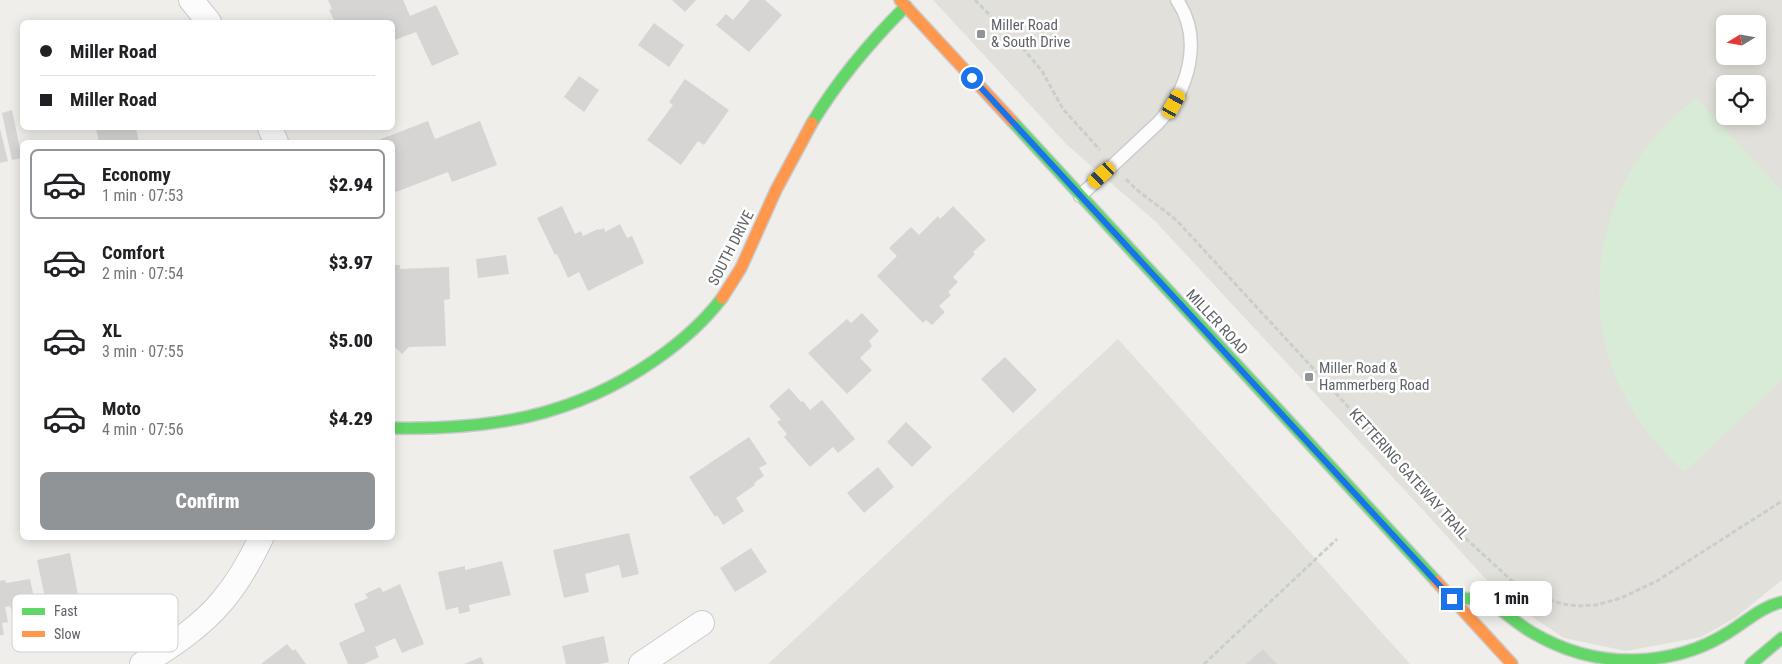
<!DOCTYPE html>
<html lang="en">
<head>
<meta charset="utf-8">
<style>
  :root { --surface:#fff; --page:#f2f2f2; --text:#202124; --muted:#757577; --line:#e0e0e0; --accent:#919496 }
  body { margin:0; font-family:"Roboto Condensed",sans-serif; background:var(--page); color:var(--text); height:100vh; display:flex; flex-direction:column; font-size:19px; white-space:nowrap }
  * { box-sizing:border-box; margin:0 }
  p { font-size:16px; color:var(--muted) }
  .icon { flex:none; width:28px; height:28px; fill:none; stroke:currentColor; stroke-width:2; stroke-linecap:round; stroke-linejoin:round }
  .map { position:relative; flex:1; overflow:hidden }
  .drawer { position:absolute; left:20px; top:140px; width:375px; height:400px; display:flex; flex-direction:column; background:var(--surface); border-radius:8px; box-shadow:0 2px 12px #0003 }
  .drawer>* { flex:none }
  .hud { position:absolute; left:20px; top:20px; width:375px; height:110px; border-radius:8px; box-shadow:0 2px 12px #0003; display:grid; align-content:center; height:110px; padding:0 20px; background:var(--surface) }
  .needle { width:32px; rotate:259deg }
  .tools { position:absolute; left:1716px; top:15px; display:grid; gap:10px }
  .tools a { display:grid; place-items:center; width:50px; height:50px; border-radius:8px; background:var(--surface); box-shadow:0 2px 12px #0003; font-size:25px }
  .end { position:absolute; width:22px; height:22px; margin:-11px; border:6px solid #1a73e8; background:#fff; box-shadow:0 0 0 2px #fff }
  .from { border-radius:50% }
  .bubble { position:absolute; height:35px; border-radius:8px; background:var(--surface); box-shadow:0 2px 12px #0003; font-size:16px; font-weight:800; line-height:35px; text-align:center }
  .car { position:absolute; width:15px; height:30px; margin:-15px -8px; border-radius:6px; box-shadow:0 0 4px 1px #0007; background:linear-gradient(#f5c518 24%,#345 0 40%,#f5c518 0 76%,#345 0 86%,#f5c518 0) }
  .hud b { display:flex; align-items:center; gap:18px; height:48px; font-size:19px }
  .hud b+b { border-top:1px solid var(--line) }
  .hud i { width:12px; height:12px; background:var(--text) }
  ul { padding:9px 0 0; list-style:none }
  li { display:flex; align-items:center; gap:15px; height:70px; margin:0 10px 8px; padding:0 10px; border:2px solid transparent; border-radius:8px }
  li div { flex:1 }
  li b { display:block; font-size:19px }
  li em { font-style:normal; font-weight:800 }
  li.selected { border-color:var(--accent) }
  li>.icon { width:45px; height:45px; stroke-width:1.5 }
  .primary-button { display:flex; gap:10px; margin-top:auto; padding:10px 20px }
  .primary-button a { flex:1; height:58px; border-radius:8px; background:var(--accent); color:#fff; font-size:20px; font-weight:800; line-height:58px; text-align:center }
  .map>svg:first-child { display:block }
  .education { fill:#e2e0da; fill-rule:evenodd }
  .green { fill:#d8ebd6 }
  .building { fill:#d6d5d3 }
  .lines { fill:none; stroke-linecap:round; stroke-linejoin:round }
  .lane-casing { stroke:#cbcccc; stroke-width:15 }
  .street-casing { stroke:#cbcccc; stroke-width:26 }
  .fast-casing { stroke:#cacacb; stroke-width:14 }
  .slow-casing { stroke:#cacacb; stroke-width:14 }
  .path { stroke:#cacfcc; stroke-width:3; stroke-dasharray:5 2.5; stroke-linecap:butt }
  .lane { stroke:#fdfcfc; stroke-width:12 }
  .street { stroke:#fdfcfc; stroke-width:24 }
  .fast { stroke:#63d668; stroke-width:11 }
  .slow { stroke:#ff974d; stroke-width:11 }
  .route { stroke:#1a73e8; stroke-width:6 }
  .poi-dot { fill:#919496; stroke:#fff; stroke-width:2 }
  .labels { text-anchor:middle; stroke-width:5; stroke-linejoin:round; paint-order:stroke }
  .poi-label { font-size:15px; fill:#5f6368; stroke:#fff; text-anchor:start }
  .street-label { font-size:15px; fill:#5f6368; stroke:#fff }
  .key { fill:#fff; stroke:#cfd0d2; stroke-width:1 }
  .key-label { font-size:14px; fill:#5f6368 }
</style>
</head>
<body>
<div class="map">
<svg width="1782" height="664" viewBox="0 0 1782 664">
  <rect width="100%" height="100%" fill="#efeeea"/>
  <path class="education" d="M933,0H1782V580L1735,618L1701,637L1626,651L1564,638L1502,597L1422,509L1155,221L1067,145ZM1725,24H1758V56H1725ZM1725,84H1758V116H1725Z
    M1118,339L1410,664H768Z"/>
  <path class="green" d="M1696,98L1782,191V380L1684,472C1657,447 1636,420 1620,387C1585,313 1595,218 1643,152C1658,131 1676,114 1696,98Z"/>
  <path class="building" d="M328,0H403L410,16L436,5L459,54L432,66L416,32L392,41V22H335L329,10L332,9Z
    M672,0H696L685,12Z
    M750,0H765L782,15L749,52L716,25L726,14L733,20Z
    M654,23L684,45L669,67L638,45Z
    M579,76L599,90L584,112L564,97Z
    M685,79L729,110L704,145L698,141L681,165L647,140L673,105L669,102Z
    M12,110L22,158L12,160L2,113Z
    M428,121L435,139L480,121L497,165L452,182L448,172L396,192L392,187V142H377L376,141Z
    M96,128H136L139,142H99Z
    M0,129L8,161L0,163Z
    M562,206L575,234L581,231L583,236L598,229L599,230L604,228L605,232L620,224L627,238L632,236L644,263L588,291L579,272L568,278L557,254L555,255L537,218Z
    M953,206L986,240L973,252L975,254L953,277L958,282L948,292L951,295L939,306L945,312L932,325L926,320L923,323L877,276L897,256L889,248L911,227L919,235L938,216L940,219Z
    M506,255L509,274L478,278L476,259Z
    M392,265H400V269L449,267L450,299L444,300L446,346L409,347L402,354L392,344L394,328H392L393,293H395V285H392Z
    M862,313L879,331L869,341L872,346L860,358L872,370L847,394L808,353L847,319L851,323Z
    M1005,357L1037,390L1013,413L981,379Z
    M789,388L801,402L803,401L810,410L822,400L855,439L838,453L833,447L810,467L784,437L787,434L777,422L781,420L769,406Z
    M906,422L932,447L912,467L887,442Z
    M749,437L767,464L759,468L764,476L754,483L755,485L736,498L744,511L723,525L717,515L715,517L689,477Z
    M878,467L894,487L864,513L847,493Z
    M629,533L639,574L622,578L619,565L585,574L589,592L564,598L553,550Z
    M751,548L767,572L735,592L720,568Z
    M70,553L80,606L60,610L59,605L47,607L37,560Z
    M502,561L511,595L469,605L470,611L459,614L458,607L446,610L438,572L465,566V570Z
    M30,579L36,607L12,612L10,606L5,607L8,622L2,623L4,635H0V581L5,580L6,583Z
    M400,584L424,644L402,653L395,638L375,647L379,657L364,664H348L339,643L365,631L354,604L368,598L365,594L380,587L383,592Z
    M604,636L609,662L600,664H566L562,646Z
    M287,644L293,651L295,649L306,664H261Z
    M1263,649L1277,664H1246Z
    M481,657L484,664H464Z"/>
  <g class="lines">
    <defs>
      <path id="lane" d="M1080,196L1158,123C1188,91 1204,40 1177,0"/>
      <path id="street" d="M191,0L209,22
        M270,128L276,142
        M142,664C170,647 202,626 223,600C239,581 251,559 261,538
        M641,664L702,623"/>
      <path id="fast" d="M1012,121L1436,581
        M812,123C838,80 870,42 906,6
        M392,428C490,430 573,417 655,360C681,342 703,323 722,298
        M1452,599C1497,595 1499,613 1533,633C1564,651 1600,661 1635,660C1669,659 1701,650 1729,632C1747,621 1761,607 1782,602
        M1751,664L1782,638"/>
      <path id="slow" d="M900,0L1012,121
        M722,298L741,268L776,190L812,123
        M1436,581L1512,664"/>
    </defs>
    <use href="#lane" class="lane-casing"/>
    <use href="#street" class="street-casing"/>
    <use href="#fast" class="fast-casing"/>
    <use href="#slow" class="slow-casing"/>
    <path class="path" d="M975,0L1027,53L1042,71L1063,109L1100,150
      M1126,179C1142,197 1163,207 1180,224L1322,378L1407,472L1450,524L1511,580L1523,589L1540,597L1563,604L1578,606L1596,605L1621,598L1657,581L1782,501
      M1204,664L1337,539"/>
    <use href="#lane" class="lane"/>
    <use href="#street" class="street"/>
    <use href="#fast" class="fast"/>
    <use href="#slow" class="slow"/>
  </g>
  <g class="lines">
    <path class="route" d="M972,78L1452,599"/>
  </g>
  <g class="poi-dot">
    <rect x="976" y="29" width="10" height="10" rx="2.5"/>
    <rect x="1304" y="372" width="10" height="10" rx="2.5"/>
  </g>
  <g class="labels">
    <g class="poi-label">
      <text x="991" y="30">Miller Road<tspan x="991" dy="17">&amp; South Drive</tspan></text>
      <text x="1319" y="373">Miller Road &amp;<tspan x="1319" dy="17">Hammerberg Road</tspan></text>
    </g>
    <g class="street-label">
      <text transform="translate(731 248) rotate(-63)" y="5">SOUTH DRIVE</text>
      <text transform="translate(1217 322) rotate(47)" y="5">MILLER ROAD</text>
      <text transform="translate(1409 474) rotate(48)" y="5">KETTERING GATEWAY TRAIL</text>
    </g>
  </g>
  <rect x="12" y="594" width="166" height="58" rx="8" class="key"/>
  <rect x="22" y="608" width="23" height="7" fill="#63d668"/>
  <rect x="22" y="631" width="23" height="6" fill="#ff974d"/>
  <g class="key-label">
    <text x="54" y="616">Fast</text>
    <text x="54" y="639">Slow</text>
  </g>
</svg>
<div class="tools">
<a><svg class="needle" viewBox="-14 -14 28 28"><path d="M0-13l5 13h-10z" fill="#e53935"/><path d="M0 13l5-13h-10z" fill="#757577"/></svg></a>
<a><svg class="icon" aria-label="locate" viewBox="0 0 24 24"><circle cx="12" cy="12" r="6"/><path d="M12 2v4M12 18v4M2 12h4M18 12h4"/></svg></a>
</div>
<i class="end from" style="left:972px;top:78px"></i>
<i class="end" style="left:1452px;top:599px"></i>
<div class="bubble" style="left:1470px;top:581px;width:82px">1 min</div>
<i class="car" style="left:1174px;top:104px;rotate:29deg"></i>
<i class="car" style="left:1102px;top:175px;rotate:227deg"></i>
<div class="hud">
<b><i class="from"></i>Miller Road</b>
<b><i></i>Miller Road</b>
</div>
<section class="drawer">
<ul>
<li class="selected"><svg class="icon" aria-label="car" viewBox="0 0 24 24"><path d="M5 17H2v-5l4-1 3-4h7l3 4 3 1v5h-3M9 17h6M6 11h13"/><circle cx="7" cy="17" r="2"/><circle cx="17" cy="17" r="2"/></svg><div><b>Economy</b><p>1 min · 07:53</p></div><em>$2.94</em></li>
<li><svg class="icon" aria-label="car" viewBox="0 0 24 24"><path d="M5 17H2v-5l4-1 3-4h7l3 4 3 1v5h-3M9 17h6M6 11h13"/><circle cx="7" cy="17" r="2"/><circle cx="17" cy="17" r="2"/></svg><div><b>Comfort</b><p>2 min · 07:54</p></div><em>$3.97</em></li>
<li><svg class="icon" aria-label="car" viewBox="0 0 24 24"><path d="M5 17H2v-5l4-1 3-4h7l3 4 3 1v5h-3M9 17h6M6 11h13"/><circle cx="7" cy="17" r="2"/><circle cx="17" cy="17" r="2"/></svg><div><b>XL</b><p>3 min · 07:55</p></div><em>$5.00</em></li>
<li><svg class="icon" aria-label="car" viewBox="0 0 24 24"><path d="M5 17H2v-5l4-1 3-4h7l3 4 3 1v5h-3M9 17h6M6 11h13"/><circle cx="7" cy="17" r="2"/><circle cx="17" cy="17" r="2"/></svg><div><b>Moto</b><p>4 min · 07:56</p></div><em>$4.29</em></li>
</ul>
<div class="primary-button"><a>Confirm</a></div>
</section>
</div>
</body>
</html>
